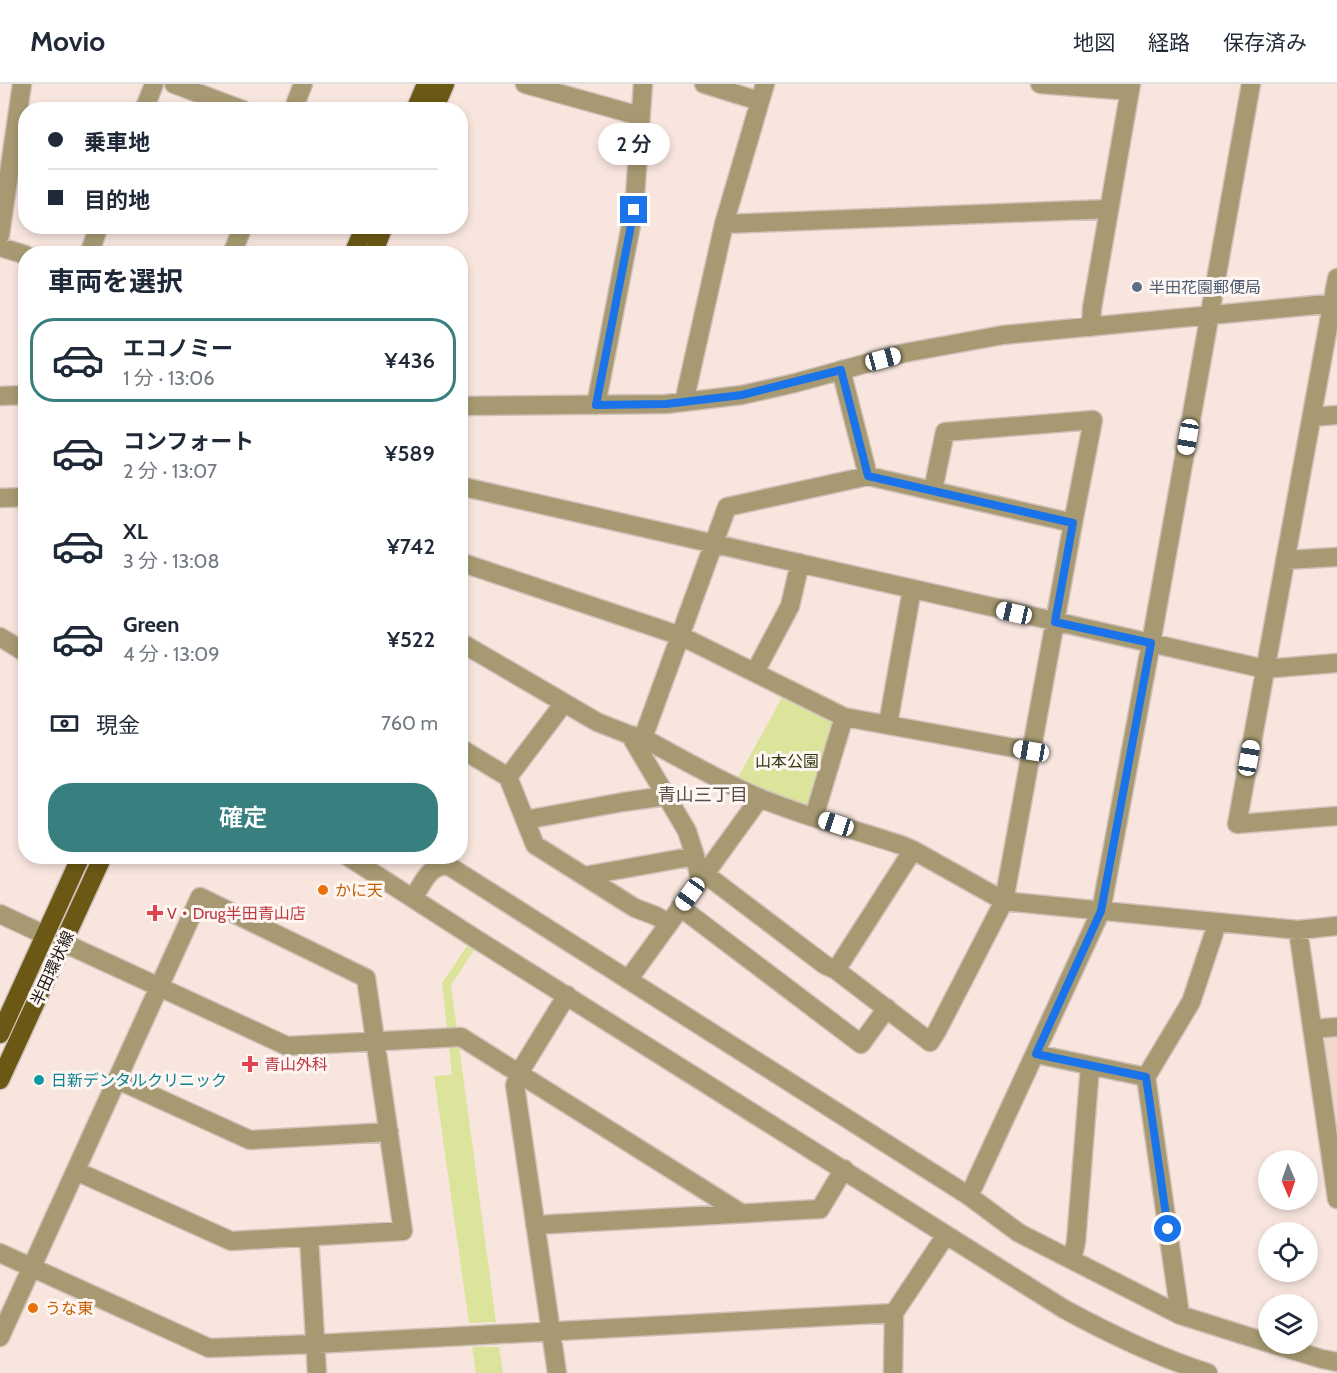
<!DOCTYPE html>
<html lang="ja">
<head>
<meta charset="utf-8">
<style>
  :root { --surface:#fff; --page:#f6f6f7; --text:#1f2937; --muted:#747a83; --line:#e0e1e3; --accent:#37807f }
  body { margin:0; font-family:Cabin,"Noto Sans JP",sans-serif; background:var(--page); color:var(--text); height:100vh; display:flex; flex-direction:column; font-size:22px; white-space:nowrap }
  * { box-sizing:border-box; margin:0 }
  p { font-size:20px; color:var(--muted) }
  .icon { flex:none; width:33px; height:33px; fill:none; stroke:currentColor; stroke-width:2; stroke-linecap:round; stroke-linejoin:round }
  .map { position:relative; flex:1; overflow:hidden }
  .drawer { position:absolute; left:18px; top:162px; width:450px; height:618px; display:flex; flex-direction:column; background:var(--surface); border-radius:24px; box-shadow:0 3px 9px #0003 }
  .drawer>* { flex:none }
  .guide { position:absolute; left:18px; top:18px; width:450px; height:132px; border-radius:24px; box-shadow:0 3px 9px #0003; display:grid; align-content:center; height:132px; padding:0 30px; background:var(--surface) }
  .needle { width:39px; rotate:178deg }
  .controls { position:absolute; left:1258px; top:1066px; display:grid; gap:12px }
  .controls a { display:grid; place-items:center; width:60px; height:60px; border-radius:50%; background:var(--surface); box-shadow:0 3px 9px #0003; font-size:30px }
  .end { position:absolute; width:27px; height:27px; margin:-14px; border:8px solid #1a73e8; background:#fff; box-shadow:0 0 0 3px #fff }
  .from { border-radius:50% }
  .bubble { position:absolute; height:42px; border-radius:21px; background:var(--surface); box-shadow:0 3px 9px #0003; font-size:20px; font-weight:600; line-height:42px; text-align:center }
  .car { position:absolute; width:18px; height:36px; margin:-18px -9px; border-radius:8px; box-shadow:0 0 4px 2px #0007; background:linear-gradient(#fff 24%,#345 0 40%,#fff 0 76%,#345 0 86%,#fff 0) }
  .guide b { display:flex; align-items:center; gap:21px; height:57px; font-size:22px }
  .guide b+b { border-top:2px solid var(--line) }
  .guide i { width:15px; height:15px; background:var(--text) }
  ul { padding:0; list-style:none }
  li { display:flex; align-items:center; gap:18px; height:84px; margin:0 12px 9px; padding:0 18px; border:3px solid transparent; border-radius:24px }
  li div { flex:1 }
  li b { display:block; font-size:22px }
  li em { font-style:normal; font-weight:600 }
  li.active { border-color:var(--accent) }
  li>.icon { width:54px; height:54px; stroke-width:1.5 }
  h2 { padding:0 30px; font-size:27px; line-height:72px }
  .pay { display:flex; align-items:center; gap:15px; height:66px; padding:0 30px; font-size:22px }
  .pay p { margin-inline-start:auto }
  .button { display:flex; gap:12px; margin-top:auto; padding:12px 30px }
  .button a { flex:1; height:69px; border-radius:24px; background:var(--accent); color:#fff; font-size:24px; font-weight:600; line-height:69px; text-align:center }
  header { display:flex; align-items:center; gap:36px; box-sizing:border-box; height:84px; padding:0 30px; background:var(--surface); border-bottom:2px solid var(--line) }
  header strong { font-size:28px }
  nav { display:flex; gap:33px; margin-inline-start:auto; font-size:21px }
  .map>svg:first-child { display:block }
  .built { fill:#f1d8cb }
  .green { fill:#dbe49a }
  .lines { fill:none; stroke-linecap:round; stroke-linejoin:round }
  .minor-casing { stroke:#d0c1b9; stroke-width:21 }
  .major-casing { stroke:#d0c1b9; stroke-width:21 }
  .minor { stroke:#a79a73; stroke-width:18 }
  .major { stroke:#6b5815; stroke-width:18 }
  .route { stroke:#1a73e8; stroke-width:8 }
  .service-dot { fill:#5c6f8a; stroke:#fdf6f2; stroke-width:2 }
  .food-dot { fill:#e8710a; stroke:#fdf6f2; stroke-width:2 }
  .health-dot { fill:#e0444e; stroke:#fdf6f2; stroke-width:2 }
  .culture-dot { fill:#0f9aa8; stroke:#fdf6f2; stroke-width:2 }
  .labels { text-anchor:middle; stroke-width:6; stroke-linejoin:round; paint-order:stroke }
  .service-label { font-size:16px; fill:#4e5e75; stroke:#fdf6f2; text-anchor:start }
  .park-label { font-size:16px; fill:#35390f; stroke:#fdf6f2 }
  .food-label { font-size:16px; fill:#c56008; stroke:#fdf6f2; text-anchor:start }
  .health-label { font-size:16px; fill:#be3a42; stroke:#fdf6f2; text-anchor:start }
  .street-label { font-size:16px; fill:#1c1613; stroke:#fdf6f2 }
  .culture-label { font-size:16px; fill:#0d838f; stroke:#fdf6f2; text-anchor:start }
  .neighbourhood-label { font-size:18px; fill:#5a4c45; stroke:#fdf6f2 }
</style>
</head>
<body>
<header>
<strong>Movio</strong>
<nav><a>地図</a><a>経路</a><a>保存済み</a></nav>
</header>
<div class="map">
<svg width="1337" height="1289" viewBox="0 0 1337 1289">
  <rect width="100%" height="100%" fill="#f8e6de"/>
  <path class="built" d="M1337,952V1057L1323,953Z"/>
  <path class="green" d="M783,612L832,635L833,643L811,720L804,724L737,695Z
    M467,862L474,866L451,901L496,1238L469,1239L434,992L452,991L442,899Z
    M472,1263H499L503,1289H476Z"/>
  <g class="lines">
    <defs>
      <path id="minor" d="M174,0L243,26
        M525,0L640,32
        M704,0L759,17
        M1040,0L1130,7
        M144,26L154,0
        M293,26L303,0
        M724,140L1109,125
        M0,151L22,0
        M0,163L26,171
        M89,170L99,142
        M232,170L243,142
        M1337,194L1237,740L1337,732
        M1091,243L1092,224L1131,0
        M841,286L868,392
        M0,312L26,311
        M684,318L724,140L765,0
        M596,321L634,126L643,0
        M460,322L666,320L742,311L795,299L904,269L1003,251L1337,219
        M1312,333L1337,331
        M460,402L1265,585L1337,579
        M0,414L26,413
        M1285,476L1337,473
        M460,478L681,552L844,633L1031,667
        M0,553L26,569
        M460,558L597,638L630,651L643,654C682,675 721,698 762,715C807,733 855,746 901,761L913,766L1004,817L1298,846L1337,842
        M755,588L790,522L800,479
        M888,640L912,505
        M630,651L687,747L695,772L700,796
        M643,654L727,423L868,392L1073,439
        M460,664L508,693L535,761L635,824L656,832L668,839
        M508,693L564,619
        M814,733L844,633
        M525,736L623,718L666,712
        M347,772L476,855L1064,1225C1110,1250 1157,1273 1208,1289
        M705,790L825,881L836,886L930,958L937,947L1004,817L1073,439L1093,336L945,348L933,406
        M584,792L695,772
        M413,814C424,798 429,780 449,782L969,1112L1019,1149L1180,1231L1269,1259
        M680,823L861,960L887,924
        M0,830L45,851
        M1298,846L1337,1115
        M64,859L287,962L461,953L741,1129
        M836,886L913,766
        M628,896L760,714
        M1312,945L1337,943
        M1036,970L1146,993
        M118,996L250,1056L389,1048
        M969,1112L1101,827L1151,559L1251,0
        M535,1141L820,1125L844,1085
        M309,1153L317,1289
        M0,1169L209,1264L315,1260L894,1229L946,1151
        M1072,1176L1076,1158L1090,982
        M1180,1231L1146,993L1191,918L1214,849L1216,838
        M0,1253L200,813L366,894L403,1147L231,1157L76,1087
        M1272,1260L1322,1275L1337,1278
        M557,1289L515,1001L519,989L567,911
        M893,1289L894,1229"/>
      <path id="major" d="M415,26L426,0
        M434,26L445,0
        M353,170L365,142
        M373,170L384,142
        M0,950L81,772
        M0,996L103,772"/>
    </defs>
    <use href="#minor" class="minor-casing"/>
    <use href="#major" class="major-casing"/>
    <use href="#minor" class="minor"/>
    <use href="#major" class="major"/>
  </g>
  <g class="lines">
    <path class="route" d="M634,126L596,321L666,320L742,311L841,286L868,392L1073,439L1055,538L1151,559L1101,827L1036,970L1146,993L1168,1145"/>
  </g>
  <circle class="service-dot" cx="1137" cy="203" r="6"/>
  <g class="food-dot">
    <circle cx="323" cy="806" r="6"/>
    <circle cx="33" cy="1224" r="6"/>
  </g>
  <g class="health-dot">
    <path d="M152 820h6v6h6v6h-6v6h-6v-6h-6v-6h6z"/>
    <path d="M247 971h6v6h6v6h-6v6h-6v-6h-6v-6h6z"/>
  </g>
  <circle class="culture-dot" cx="39" cy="996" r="6"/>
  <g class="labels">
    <g class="service-label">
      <text x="1149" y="209">半田花園郵便局</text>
    </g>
    <g class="park-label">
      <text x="787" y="683">山本公園</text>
    </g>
    <g class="food-label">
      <text x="335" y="812">かに天</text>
      <text x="45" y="1230">うな東</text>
    </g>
    <g class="health-label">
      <text x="167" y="835">V・Drug半田青山店</text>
      <text x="264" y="986">青山外科</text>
    </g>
    <g class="street-label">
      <text transform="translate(52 884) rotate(-65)" y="6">半田環状線</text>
    </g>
    <g class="culture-label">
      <text x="51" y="1002">日新デンタルクリニック</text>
    </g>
    <g class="neighbourhood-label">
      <text x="703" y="717">青山三丁目</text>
    </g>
  </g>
</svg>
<div class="controls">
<a><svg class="needle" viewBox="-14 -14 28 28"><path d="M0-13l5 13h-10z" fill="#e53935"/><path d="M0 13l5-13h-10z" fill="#747a83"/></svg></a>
<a><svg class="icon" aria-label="locate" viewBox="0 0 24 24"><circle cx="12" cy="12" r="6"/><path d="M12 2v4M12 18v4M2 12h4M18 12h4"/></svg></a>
<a><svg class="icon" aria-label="layers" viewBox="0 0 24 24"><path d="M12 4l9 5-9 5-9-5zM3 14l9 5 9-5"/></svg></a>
</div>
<i class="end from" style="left:1168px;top:1145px"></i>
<i class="end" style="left:634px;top:126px"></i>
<div class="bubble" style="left:598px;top:39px;width:72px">2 分</div>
<i class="car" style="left:883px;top:275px;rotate:75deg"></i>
<i class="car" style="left:1188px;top:353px;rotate:190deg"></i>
<i class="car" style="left:1014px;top:529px;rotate:283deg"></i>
<i class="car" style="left:1031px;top:667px;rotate:280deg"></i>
<i class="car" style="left:1249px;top:674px;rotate:10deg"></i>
<i class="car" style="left:836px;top:740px;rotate:288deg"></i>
<i class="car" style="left:690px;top:810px;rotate:216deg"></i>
<div class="guide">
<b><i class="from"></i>乗車地</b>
<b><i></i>目的地</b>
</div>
<section class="drawer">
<h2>車両を選択</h2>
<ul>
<li class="active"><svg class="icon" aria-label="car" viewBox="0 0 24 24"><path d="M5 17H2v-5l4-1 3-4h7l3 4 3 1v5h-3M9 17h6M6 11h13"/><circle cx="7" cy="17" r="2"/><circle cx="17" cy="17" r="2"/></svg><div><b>エコノミー</b><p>1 分 · 13:06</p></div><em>¥436</em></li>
<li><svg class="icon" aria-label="car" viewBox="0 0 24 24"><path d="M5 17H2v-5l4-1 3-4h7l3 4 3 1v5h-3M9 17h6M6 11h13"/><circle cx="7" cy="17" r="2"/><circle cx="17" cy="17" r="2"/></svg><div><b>コンフォート</b><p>2 分 · 13:07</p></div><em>¥589</em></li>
<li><svg class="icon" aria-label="car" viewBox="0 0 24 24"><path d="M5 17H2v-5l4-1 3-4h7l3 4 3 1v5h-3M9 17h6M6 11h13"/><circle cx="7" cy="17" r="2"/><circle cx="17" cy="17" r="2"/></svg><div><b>XL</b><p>3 分 · 13:08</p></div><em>¥742</em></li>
<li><svg class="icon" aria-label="car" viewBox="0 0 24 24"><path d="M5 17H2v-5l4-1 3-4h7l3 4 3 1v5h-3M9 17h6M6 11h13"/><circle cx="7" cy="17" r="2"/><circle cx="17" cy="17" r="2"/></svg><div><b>Green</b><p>4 分 · 13:09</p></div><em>¥522</em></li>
</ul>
<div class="pay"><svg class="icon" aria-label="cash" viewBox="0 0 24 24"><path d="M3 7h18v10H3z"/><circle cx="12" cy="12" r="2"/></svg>現金<p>760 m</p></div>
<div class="button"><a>確定</a></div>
</section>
</div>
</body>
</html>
